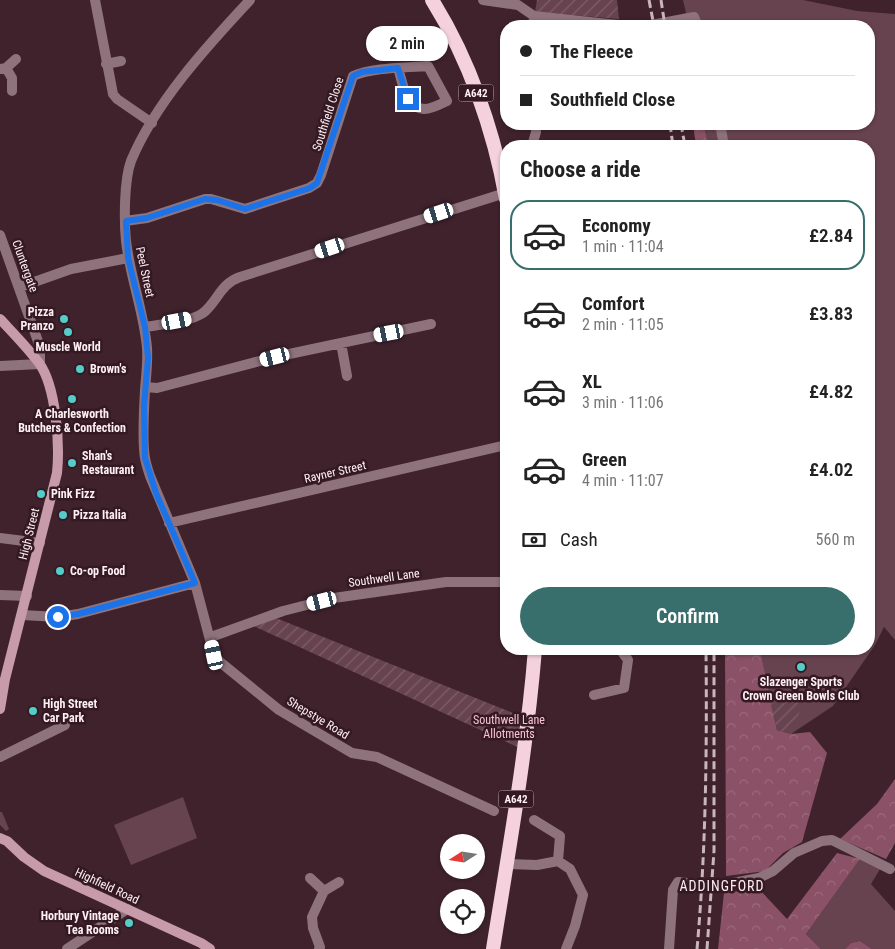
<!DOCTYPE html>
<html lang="en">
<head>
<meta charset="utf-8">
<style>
  :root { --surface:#fff; --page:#f6f6f6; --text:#222; --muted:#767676; --line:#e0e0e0; --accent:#386f6d }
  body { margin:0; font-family:"Roboto Condensed",sans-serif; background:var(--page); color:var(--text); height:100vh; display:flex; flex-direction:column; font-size:19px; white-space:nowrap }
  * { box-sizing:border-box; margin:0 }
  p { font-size:16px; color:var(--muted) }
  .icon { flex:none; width:28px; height:28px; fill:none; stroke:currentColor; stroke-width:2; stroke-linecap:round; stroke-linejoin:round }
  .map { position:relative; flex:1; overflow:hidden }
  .panel { position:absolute; left:500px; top:140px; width:375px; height:515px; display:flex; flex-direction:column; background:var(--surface); border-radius:20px; box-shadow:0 1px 4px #0004 }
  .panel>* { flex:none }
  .guide { position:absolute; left:500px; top:20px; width:375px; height:110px; border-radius:20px; box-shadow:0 1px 4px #0004; display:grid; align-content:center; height:110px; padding:0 20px; background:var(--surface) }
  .needle { width:32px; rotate:258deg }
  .buttons { position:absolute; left:440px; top:834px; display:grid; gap:10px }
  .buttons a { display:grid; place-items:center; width:45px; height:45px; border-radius:50%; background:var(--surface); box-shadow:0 1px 4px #0004; font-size:25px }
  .end { position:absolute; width:22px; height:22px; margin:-11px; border:6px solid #1a73e8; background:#fff; box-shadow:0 0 0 2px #fff }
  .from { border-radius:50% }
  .bubble { position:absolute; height:35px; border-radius:18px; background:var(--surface); box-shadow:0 1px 4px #0004; font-size:16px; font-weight:600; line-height:35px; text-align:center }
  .car { position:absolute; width:15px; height:30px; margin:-15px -8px; border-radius:6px; box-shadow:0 0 4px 1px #0007; background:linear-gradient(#fff 24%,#345 0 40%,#fff 0 76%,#345 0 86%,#fff 0) }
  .guide b { display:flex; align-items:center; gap:18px; height:48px; font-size:19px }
  .guide b+b { border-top:1px solid var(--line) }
  .guide i { width:12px; height:12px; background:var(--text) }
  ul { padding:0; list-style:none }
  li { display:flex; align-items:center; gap:15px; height:70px; margin:0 10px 8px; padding:0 10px; border:2px solid transparent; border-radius:20px }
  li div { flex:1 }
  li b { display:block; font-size:19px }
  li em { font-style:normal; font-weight:600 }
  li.on { border-color:var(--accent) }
  li>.icon { width:45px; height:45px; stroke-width:1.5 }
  h2 { padding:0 20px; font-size:22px; line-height:60px }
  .pay { display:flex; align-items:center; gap:12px; height:55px; padding:0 20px; font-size:19px }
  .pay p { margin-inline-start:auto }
  .button { display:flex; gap:10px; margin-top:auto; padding:10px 20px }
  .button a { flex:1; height:58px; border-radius:30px; background:var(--accent); color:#fff; font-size:20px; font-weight:600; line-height:58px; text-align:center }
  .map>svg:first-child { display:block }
  .grass { fill:#67434f }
  .forest { fill:url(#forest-crowns) }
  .garden { fill:url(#garden-furrows) }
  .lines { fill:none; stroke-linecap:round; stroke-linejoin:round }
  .minor { stroke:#8f737c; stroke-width:10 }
  .tertiary { stroke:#8f737c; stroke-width:10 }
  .secondary { stroke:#c79ba9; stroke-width:10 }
  .trunk { stroke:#f4d1dc; stroke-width:14 }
  .rail { stroke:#c9b6bc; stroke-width:3; stroke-dasharray:8 4; stroke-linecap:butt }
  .route { stroke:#1a73e8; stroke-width:6 }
  .poi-dot { fill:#54cdc8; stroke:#341923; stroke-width:2 }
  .labels { text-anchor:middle; stroke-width:5; stroke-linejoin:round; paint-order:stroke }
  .shield { fill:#341923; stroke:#c1afb5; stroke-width:1 }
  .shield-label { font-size:11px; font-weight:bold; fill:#feeff3 }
  .street-label { font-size:12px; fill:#feeff3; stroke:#341923 }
  .poi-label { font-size:12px; font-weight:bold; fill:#feeff3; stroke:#341923; text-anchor:start }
  .park-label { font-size:12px; fill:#f9c2d4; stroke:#341923 }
  .neighbourhood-label { font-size:14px; letter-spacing:1px; fill:#feeff3; stroke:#341923 }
</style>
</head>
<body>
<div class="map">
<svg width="895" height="949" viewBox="0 0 895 949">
  <defs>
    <pattern id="forest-crowns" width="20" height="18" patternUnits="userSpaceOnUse" patternTransform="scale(1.25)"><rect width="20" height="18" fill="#8b5166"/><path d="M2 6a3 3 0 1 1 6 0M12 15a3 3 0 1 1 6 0" fill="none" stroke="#9c6a7c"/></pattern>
    <pattern id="garden-furrows" width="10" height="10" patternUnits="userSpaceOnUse" patternTransform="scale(1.25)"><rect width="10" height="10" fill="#67434f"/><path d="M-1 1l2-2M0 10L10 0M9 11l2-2" fill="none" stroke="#7e5e69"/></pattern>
  </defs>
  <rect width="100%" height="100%" fill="#3f222c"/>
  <path class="grass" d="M683,0H803L857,11L895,14V640L884,627L875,645L833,706L791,734L777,730L760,649H869V146H708L704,124H869V26H686L684,14L686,13Z
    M183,797L197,838L131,865L114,825Z
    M0,812H2L9,829L6,831L0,825Z
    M860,859L880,869L871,884L895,911V949H872L860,941L851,943L845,949H821L806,934Z"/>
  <path class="forest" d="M693,124H704L708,146H696Z
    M725,649H760L777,730L791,734L810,732L827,753L802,842L783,853L765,871L726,876Z
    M895,779V843L886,859L840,839L877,804Z
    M837,853L860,859L806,934L821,949H718L724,893L759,889L787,919Z
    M860,941L872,949H845L851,943Z"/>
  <path class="garden" d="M537,0H617L619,19L535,12Z
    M271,616L528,719L524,750L249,624Z
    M768,693L806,695L791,734L777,730Z"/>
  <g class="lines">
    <path class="minor" d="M95,0L113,94L117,99L152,123
      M250,0C207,46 155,103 131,161C124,180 124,221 126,241C130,277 144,312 147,348C148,362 146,376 145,390C144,408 142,441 145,458C146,464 148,470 150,476L195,583L214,655L220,662L279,710L352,753L377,757L494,811
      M483,0L518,5L534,16L533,26
      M534,16L627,26
      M646,26L694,17L698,26
      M106,64L121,61
      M6,68L16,59
      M0,69L6,68L12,78V91
      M720,124L724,146
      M532,146L536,132V124
      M125,221L147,218L205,199H211L245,209L309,188L317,183L321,175L353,76C374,67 405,68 428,66L447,101C441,104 432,109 424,109C405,108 403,83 398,68
      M20,287L71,269L128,258
      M145,327C161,324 190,322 203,313C218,301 220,284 240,277L505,193
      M341,343L347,376
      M146,387L157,388L275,357L431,324
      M169,523L506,445
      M0,595L27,596
      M22,615L58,617L78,614L195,583
      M211,637L283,611L334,598L446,582H506
      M594,695L624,688L628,660L620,649
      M0,757L65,725
      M534,820L560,836L558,861
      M506,864L537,865L558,861L570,869L583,895L575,926L566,949
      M310,878L324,891
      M67,949L127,909
      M319,949L320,947L313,928L312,917L324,891L339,882
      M669,949L673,890L678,882L724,887L733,883L759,878L773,871L794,853L822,841L832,840L890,869"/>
    <path class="tertiary" d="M0,235L40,347V364L0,366
      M0,538L40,543"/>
    <path class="secondary" d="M0,319C13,333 27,347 39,363C56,386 60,444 57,473L5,679L0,709
      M0,838L7,841L24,857L44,871L201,943L210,949"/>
    <path class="trunk" d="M432,0C469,59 494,131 506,199
      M493,949C509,849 527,749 535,649"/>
    <path class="rail" d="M649,0L654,26
      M661,0L665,26
      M670,124L673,146
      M681,124L685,146
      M697,949C706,849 707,749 706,649
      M707,949L714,851V649"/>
  </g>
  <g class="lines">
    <path class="route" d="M58,617L78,614L195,583L156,493L145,458L144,406L148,358L145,327L128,258L126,221L147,218L205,199L217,200L245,209L310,188L317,183L353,76L362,72L398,68L408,99"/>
  </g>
  <g class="poi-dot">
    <circle cx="64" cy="319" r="5"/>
    <circle cx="68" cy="332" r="5"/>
    <circle cx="80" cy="369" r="5"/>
    <circle cx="72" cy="399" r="5"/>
    <circle cx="72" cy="463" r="5"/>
    <circle cx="41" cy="494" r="5"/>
    <circle cx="63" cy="515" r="5"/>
    <circle cx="60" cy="571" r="5"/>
    <circle cx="801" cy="667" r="5"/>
    <circle cx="33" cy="711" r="5"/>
    <circle cx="129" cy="923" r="5"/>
  </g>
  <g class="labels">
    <g class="shield">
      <rect x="458.5" y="84.5" width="35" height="17" rx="4"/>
      <rect x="498.5" y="790.5" width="35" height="17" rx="4"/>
    </g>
    <g class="shield-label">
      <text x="476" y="97">A642</text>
      <text x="516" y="803">A642</text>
    </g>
    <g class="street-label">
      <text transform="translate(328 114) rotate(-72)" y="4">Southfield Close</text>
      <text transform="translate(25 266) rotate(70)" y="4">Cluntergate</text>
      <text transform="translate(145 272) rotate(78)" y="4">Peel Street</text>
      <text transform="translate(335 472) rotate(-13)" y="4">Rayner Street</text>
      <text transform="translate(29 534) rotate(-76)" y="4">High Street</text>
      <text transform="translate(384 578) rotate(-8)" y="4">Southwell Lane</text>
      <text transform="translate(318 718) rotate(31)" y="4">Shepstye Road</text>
      <text transform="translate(107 886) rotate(25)" y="4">Highfield Road</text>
    </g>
    <g class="poi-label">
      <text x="54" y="316" text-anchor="end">Pizza<tspan x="54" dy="14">Pranzo</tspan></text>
      <text x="68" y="351" text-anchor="middle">Muscle World</text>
      <text x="90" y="373">Brown's</text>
      <text x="72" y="418" text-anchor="middle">A Charlesworth<tspan x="72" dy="14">Butchers &amp; Confection</tspan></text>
      <text x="82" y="460">Shan's<tspan x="82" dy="14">Restaurant</tspan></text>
      <text x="51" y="498">Pink Fizz</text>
      <text x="73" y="519">Pizza Italia</text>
      <text x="70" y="575">Co-op Food</text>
      <text x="801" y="686" text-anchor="middle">Slazenger Sports<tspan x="801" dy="14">Crown Green Bowls Club</tspan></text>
      <text x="43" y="708">High Street<tspan x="43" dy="14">Car Park</tspan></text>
      <text x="119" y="920" text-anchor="end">Horbury Vintage<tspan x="119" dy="14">Tea Rooms</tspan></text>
    </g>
    <g class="park-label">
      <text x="509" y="724">Southwell Lane<tspan x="509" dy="14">Allotments</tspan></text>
    </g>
    <g class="neighbourhood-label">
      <text x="722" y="891">ADDINGFORD</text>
    </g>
  </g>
</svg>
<div class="buttons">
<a><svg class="needle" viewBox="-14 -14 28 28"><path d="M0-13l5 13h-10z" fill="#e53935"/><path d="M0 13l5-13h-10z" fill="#767676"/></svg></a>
<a><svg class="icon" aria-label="locate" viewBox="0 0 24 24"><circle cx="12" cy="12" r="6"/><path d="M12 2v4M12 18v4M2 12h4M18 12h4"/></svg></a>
</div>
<i class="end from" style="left:58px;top:617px"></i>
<i class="end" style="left:408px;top:99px"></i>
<div class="bubble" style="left:366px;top:26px;width:82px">2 min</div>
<i class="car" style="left:439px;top:213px;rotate:252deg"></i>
<i class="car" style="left:330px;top:248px;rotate:252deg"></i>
<i class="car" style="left:177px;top:321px;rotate:79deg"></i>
<i class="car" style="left:389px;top:333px;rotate:259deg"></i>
<i class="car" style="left:275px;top:357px;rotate:256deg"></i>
<i class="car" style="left:322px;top:601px;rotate:256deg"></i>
<i class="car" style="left:214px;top:655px;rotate:348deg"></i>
<div class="guide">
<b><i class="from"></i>The Fleece</b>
<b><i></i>Southfield Close</b>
</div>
<section class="panel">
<h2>Choose a ride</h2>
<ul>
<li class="on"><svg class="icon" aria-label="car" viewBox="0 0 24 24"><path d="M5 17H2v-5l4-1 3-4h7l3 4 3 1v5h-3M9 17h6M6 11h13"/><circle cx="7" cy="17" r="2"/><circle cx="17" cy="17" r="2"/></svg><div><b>Economy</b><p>1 min · 11:04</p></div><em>£2.84</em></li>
<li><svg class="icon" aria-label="car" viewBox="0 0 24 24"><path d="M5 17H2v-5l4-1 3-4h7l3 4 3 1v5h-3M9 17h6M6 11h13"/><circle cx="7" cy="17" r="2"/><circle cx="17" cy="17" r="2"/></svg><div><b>Comfort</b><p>2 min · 11:05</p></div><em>£3.83</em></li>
<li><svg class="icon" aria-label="car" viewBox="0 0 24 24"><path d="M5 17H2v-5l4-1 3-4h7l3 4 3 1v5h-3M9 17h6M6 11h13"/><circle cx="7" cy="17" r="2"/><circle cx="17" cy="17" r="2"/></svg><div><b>XL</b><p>3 min · 11:06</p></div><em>£4.82</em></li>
<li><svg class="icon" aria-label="car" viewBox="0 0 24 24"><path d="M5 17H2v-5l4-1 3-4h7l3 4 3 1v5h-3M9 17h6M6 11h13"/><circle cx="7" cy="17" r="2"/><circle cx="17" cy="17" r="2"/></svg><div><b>Green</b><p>4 min · 11:07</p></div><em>£4.02</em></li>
</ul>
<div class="pay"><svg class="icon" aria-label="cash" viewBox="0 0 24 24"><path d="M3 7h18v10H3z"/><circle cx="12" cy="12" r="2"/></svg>Cash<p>560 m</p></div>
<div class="button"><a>Confirm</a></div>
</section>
</div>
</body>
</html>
